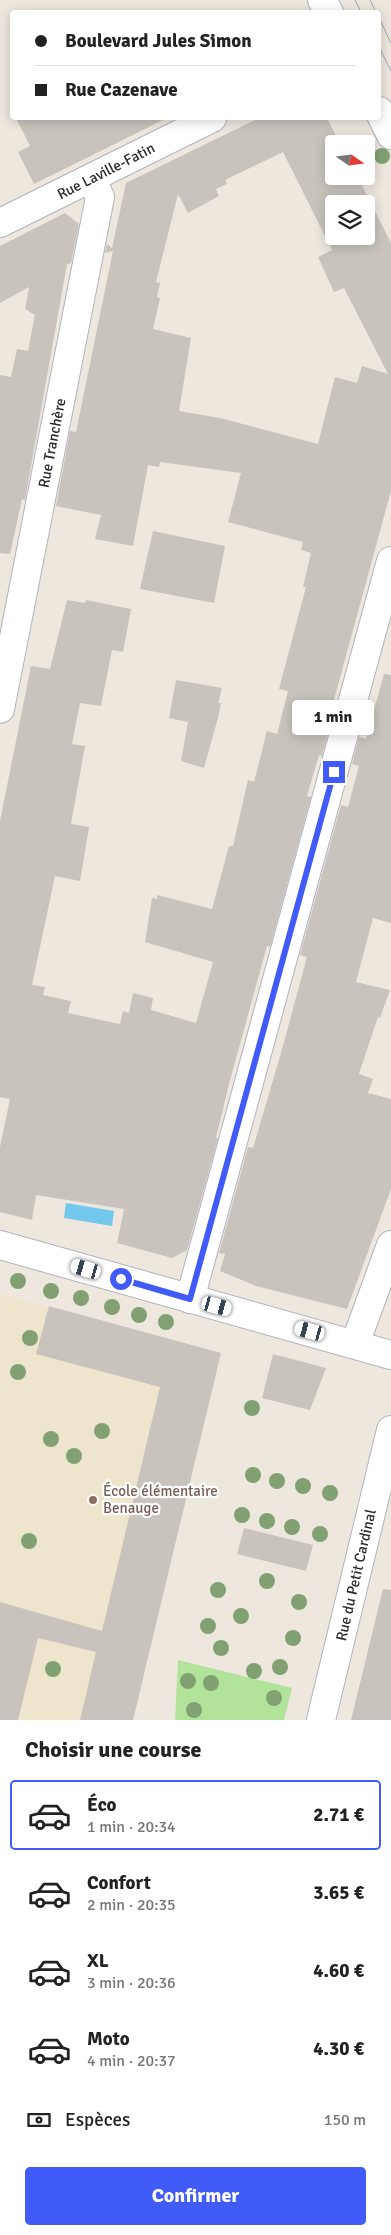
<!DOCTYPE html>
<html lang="fr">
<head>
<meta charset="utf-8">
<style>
  :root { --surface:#fff; --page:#f2f2f2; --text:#222; --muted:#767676; --line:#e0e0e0; --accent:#405bf8 }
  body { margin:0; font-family:Signika,sans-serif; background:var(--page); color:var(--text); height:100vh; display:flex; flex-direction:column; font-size:19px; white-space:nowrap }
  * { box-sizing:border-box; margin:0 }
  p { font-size:16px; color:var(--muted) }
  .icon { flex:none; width:28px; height:28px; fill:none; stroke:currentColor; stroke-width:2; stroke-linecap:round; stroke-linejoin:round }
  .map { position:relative; height:1720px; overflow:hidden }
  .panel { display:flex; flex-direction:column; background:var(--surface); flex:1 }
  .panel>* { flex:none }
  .guide { position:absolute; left:10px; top:10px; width:371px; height:110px; border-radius:5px; box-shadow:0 2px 12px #0003; display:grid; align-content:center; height:110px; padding:0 25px; background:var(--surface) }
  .needle { width:32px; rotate:104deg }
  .fabs { position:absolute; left:325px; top:135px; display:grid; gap:10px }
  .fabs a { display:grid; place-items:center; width:50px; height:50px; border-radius:5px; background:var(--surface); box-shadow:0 2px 12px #0003; font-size:25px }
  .end { position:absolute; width:22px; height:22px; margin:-11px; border:6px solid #405bf8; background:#fff; box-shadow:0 0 0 2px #fff }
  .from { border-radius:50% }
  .bubble { position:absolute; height:35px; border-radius:5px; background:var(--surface); box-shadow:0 2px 12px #0003; font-size:16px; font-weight:800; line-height:35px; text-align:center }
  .car { position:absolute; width:15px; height:30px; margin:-15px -8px; border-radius:6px; box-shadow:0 0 4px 1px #0007; background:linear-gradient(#fff 24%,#345 0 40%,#fff 0 76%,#345 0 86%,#fff 0) }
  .guide b { display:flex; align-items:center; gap:18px; height:48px; font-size:19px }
  .guide b+b { border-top:1px solid var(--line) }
  .guide i { width:12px; height:12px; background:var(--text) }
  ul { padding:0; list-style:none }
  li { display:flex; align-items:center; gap:15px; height:70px; margin:0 10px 8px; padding:0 15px; border:2px solid transparent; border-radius:5px }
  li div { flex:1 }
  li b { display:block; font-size:19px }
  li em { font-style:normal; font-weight:800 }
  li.active { border-color:var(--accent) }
  li>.icon { width:45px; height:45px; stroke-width:1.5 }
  h2 { padding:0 25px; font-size:22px; line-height:60px }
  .pay { display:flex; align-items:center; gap:12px; height:55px; padding:0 25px; font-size:19px }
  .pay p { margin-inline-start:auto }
  .cta { display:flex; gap:10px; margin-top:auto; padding:10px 25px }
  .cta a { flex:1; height:58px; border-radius:5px; background:var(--accent); color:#fff; font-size:20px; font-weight:800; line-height:58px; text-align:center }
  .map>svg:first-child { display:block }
  .education { fill:#eee5cd }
  .green { fill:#b1e39b }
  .water { fill:#72c8ed }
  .building { fill:#c8c4bd; fill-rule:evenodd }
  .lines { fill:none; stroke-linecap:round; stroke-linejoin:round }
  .minor-casing { stroke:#b1b3bf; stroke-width:30 }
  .tertiary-casing { stroke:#b1b3bf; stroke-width:30 }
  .minor { stroke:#fff; stroke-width:28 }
  .tertiary { stroke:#fff; stroke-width:28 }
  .tram { stroke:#a0a2b5; stroke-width:1 }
  .tree { fill:#81a173 }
  .route { stroke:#405bf8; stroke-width:6 }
  .education-dot { fill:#8d6e63; stroke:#fff; stroke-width:2 }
  .labels { text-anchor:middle; stroke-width:4.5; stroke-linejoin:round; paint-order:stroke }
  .street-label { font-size:15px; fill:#2b2b2b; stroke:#fff }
  .education-label { font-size:15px; fill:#785e54; stroke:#fff; text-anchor:start }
</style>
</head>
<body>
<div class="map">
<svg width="391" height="1720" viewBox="0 0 391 1720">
  <rect width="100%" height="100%" fill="#ede7de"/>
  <path class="education" d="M0,1294L221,1353L133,1720H0Z"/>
  <path class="green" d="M178,1660L292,1688L284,1720H175Z"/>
  <path class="water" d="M66,1203L114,1211L112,1226L64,1218Z"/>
  <path class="building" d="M16,118H167L34,184L18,152L30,146Z
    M259,118H327L340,144H334V176H357L391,243V491L326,729H329L322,756L319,755L307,796L311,797L270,947L267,946L229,1084L216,1138H218L187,1250L172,1258L117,1243L124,1209L36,1195L32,1220L0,1212V1147L10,1099L0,1097V821L31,666L50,669L67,600L85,603L86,600L131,609L123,652L112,650L101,706L80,703L72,744L85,746L71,824L89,827L80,881L55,876L32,985L45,987L43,995L71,1001L68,1013L120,1024L123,1011L129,1013L133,993L153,998L151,1010L196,1023L213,962L145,942L152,898L157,899V895L212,909L229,846H233L248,780L254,782L267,731L277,734L288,691L279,689L306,587H303L311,553L301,550L303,542L228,522L241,473L160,462L159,467L148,465L133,546L95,539L101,515L56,506L70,431L76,432L113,251L105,253L107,244L112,248L126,183ZM283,152L332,250L318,257L334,292L344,288L388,374L362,366L357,383L335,377L318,444L220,418L179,411L191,338L153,329L160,298L157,297L160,283L156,282L178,194L188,213L219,196L216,189L227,184L225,180ZM334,204H366V236H334Z
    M65,213L79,224L71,263L67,264L25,500L22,499L10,554L0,553V375L11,377L17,349L28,351L35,315L25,309L29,287L0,303V246Z
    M153,531L225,546L214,603L140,589Z
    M384,674L391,675V923L373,918L356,982L390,990L380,1018L378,1017L359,1074L373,1079L368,1093L391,1099V1189L347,1309L256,1286L220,1271L225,1254L219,1253L248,1147L253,1148L281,1053L307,957L300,955L341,805L348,807L359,766L352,764L359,737L366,739Z
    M176,680L222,688L218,703H221L218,718L204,768L181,761L188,722L169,718Z
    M49,1306L221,1353L133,1720H80L96,1652L38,1638L18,1720H0V1602L102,1631L160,1387L36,1354Z
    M273,1354L326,1368L310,1410L262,1398Z
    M244,1528L313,1545L306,1571L237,1554Z
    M383,1589L391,1590V1720H351Z"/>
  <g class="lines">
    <defs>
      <path id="minor" d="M0,223L212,118
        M0,709L100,197L91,178
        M190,1299L391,561
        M355,1344L391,1245
        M321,1720L391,1430"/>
      <path id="tertiary" d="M322,0L329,12
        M379,111L391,135
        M0,1245L391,1355"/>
    </defs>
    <use href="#minor" class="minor-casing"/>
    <use href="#tertiary" class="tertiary-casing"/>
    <use href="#minor" class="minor"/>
    <use href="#tertiary" class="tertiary"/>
    <path class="tram" d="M355,0L361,12
      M370,0L376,12
      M379,18L391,43
      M379,47L391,71"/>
  </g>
  <g class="tree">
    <circle cx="382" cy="156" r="8"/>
    <circle cx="18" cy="1281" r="8"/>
    <circle cx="51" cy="1291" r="8"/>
    <circle cx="81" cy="1298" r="8"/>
    <circle cx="112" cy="1307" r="8"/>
    <circle cx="139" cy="1315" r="8"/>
    <circle cx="166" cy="1322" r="8"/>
    <circle cx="30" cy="1338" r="8"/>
    <circle cx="18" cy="1372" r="8"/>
    <circle cx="252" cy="1408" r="8"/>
    <circle cx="102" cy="1431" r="8"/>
    <circle cx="51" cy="1439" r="8"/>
    <circle cx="74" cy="1456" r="8"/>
    <circle cx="253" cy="1475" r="8"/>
    <circle cx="277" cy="1481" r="8"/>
    <circle cx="303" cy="1486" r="8"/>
    <circle cx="330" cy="1493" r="8"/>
    <circle cx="242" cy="1515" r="8"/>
    <circle cx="267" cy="1521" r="8"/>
    <circle cx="292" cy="1527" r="8"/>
    <circle cx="320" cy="1534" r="8"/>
    <circle cx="29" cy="1541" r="8"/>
    <circle cx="267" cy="1581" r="8"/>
    <circle cx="218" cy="1590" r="8"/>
    <circle cx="299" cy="1602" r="8"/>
    <circle cx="241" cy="1616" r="8"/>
    <circle cx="208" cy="1626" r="8"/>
    <circle cx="293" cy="1638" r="8"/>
    <circle cx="221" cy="1648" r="8"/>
    <circle cx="280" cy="1667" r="8"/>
    <circle cx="53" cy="1669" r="8"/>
    <circle cx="254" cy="1671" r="8"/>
    <circle cx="188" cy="1681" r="8"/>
    <circle cx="211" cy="1683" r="8"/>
    <circle cx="274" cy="1698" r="8"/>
    <circle cx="194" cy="1710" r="8"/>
  </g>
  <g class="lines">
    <path class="route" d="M121,1279L190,1299L334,772"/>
  </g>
  <circle class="education-dot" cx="93" cy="1500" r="5"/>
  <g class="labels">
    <g class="street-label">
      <text transform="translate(106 171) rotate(-27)" y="5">Rue Laville-Fatin</text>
      <text transform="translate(52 443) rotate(-79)" y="5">Rue Tranchère</text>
      <text transform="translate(356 1575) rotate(-77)" y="5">Rue du Petit Cardinal</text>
    </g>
    <g class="education-label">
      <text x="103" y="1496">École élémentaire<tspan x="103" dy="17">Benauge</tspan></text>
    </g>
  </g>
</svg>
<div class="fabs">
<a><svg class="needle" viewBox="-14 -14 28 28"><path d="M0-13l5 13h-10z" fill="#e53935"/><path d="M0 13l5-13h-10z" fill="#767676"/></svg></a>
<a><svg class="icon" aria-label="layers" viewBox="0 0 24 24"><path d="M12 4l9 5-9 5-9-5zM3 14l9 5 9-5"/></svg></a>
</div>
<i class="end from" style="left:121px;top:1279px"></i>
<i class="end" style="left:334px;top:772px"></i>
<div class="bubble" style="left:292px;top:700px;width:82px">1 min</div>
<i class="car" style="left:86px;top:1269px;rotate:286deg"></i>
<i class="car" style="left:217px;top:1306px;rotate:105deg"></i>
<i class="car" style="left:310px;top:1331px;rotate:285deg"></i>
<div class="guide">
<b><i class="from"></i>Boulevard Jules Simon</b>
<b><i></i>Rue Cazenave</b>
</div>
</div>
<section class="panel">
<h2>Choisir une course</h2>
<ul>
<li class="active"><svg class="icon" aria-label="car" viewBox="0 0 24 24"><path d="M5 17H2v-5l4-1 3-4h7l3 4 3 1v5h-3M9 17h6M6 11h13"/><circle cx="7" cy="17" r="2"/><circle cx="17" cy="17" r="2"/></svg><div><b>Éco</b><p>1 min · 20:34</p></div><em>2.71 €</em></li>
<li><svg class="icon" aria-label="car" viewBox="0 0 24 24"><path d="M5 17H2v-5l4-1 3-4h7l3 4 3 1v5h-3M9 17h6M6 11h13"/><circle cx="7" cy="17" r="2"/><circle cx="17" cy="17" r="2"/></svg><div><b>Confort</b><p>2 min · 20:35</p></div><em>3.65 €</em></li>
<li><svg class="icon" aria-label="car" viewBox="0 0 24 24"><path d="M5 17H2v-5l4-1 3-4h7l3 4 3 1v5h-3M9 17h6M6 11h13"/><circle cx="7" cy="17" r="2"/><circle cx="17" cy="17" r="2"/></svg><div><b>XL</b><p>3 min · 20:36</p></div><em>4.60 €</em></li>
<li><svg class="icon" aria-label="car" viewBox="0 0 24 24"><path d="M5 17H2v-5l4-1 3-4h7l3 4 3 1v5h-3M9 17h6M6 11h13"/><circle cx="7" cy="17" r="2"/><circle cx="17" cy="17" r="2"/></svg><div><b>Moto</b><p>4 min · 20:37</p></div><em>4.30 €</em></li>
</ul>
<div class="pay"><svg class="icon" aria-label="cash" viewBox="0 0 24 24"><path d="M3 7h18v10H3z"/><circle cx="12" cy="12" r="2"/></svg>Espèces<p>150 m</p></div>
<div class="cta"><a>Confirmer</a></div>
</section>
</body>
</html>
